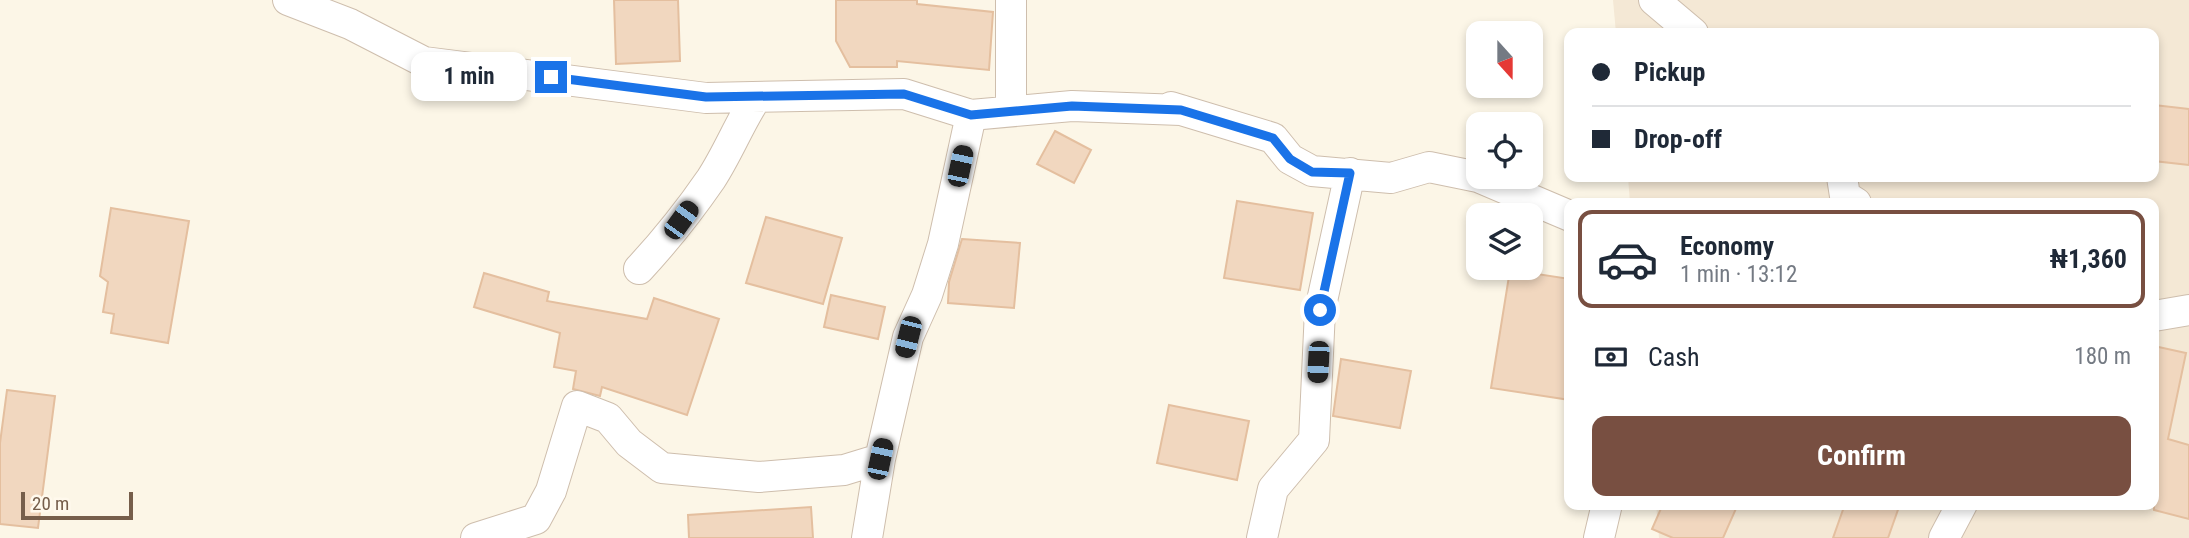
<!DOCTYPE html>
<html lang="en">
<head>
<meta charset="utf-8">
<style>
  :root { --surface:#fff; --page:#f6f6f7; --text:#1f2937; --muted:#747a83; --line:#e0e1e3; --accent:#784f41 }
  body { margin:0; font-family:"Roboto Condensed",sans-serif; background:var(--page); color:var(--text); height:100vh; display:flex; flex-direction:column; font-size:26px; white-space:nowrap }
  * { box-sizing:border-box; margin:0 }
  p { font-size:23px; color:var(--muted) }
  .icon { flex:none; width:38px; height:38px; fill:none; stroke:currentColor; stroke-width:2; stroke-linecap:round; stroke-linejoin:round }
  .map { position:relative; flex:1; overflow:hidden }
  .panel { position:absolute; left:1564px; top:198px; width:595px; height:312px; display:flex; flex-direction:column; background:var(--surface); border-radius:14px; box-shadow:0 4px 10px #0003 }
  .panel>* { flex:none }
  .top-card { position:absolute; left:1564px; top:28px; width:595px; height:154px; border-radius:14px; box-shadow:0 4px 10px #0003; display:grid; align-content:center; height:154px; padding:0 28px; background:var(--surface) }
  .needle { width:46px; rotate:159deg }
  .fabs { position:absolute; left:1466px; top:21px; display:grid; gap:14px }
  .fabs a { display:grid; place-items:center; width:77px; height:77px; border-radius:14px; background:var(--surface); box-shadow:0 4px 10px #0003; font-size:35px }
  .scale { position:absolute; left:21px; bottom:18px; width:112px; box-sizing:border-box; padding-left:7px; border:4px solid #765e4b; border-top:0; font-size:19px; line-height:24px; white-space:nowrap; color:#765e4b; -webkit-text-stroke:5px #fff9ed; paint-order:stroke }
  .end { position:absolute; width:32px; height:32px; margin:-16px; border:9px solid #1a73e8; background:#fff; box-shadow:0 0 0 4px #fff }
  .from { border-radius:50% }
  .bubble { position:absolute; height:49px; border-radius:14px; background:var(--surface); box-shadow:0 4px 10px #0003; font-size:23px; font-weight:700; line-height:49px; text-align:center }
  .car { position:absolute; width:21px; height:42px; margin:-21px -10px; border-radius:9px; box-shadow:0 0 5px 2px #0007; background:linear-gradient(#222 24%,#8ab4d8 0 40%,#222 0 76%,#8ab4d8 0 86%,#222 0) }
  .top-card b { display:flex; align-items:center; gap:24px; height:66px; font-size:26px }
  .top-card b+b { border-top:2px solid var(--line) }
  .top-card i { width:18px; height:18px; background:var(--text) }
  ul { padding:12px 0 0; list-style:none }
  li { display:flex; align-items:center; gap:21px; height:98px; margin:0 14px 10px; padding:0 14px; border:4px solid var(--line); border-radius:14px }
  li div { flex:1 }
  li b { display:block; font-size:26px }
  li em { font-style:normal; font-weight:700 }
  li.on { border-color:var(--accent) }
  li>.icon { width:63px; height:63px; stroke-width:1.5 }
  .pay { display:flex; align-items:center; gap:18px; height:77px; padding:0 28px; font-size:26px }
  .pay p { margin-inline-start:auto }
  .cta { display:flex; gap:14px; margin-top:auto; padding:14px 28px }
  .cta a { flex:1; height:80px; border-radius:14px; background:var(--accent); color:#fff; font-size:28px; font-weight:700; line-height:80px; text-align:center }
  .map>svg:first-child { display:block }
  .residential { fill:#f4e8d5 }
  .building { fill:#f1d7bf; stroke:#e4bf9f; stroke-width:2 }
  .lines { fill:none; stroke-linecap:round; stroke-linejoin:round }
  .street-casing { stroke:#cebead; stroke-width:32 }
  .street { stroke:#fff; stroke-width:30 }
  .route { stroke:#1a73e8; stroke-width:9 }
</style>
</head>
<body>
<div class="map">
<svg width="2189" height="538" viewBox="0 0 2189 538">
  <rect width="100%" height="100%" fill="#fcf6e7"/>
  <path class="residential" d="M1613,0H2189V538H1659L1656,504H2154V203H1630L1628,177H2154V33H1616Z"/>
  <path class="building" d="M614,0H678L680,61L616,64Z
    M836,0H917V4L993,12L989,70L897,61V67H850L836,41Z
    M2154,105L2189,109V165L2154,161Z
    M1055,131L1091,150L1074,183L1037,164Z
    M1237,201L1313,213L1300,290L1224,278Z
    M111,208L189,221L168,343L111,333L114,314L103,312L108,282L100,276Z
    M766,217L842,238L823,304L746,283Z
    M962,239L1020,243L1014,308L948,303L949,282Z
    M1510,270L1570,279V400L1491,388Z
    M484,273L549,292L547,301L647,319L654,298L719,319L687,415L602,387L600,396L573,389L576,371L554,367L560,333L474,307Z
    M831,295L885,307L878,339L824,327Z
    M2154,346L2186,353L2168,439L2189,445V519L2154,510Z
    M1341,359L1411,371L1400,428L1333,416Z
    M7,390L55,396L38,528L0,524V443Z
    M1169,405L1249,421L1237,480L1157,463Z
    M1663,504H1738L1723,538H1673L1652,529Z
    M1845,504H1900L1888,538H1833Z
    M811,507L813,538H689L688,515Z"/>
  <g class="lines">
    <defs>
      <path id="street" d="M288,0L350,24L424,62L706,98L904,94L971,115
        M1011,0V111
        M1654,0L1693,33
        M1171,107L1273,138L1290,159L1312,171L1391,178L1429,167L1478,177L1570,216
        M1842,177L1845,196L1856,203
        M639,269C665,241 689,211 711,179C728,153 739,124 756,98
        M2154,316L2189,310
        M476,538L536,519L551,491L577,406L608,418L629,443L662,468L759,477L844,470L880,459L908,337L927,295L943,244L971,115L1072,106L1181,110
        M867,538L880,459
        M1262,538L1273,489L1314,440L1320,310L1350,173
        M1599,538L1607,504
        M1944,538L1962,504"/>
    </defs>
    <use href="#street" class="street-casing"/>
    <use href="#street" class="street"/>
  </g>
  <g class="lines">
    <path class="route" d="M551,77L706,97L904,94L971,115L1072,106L1181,110L1273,138L1290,159L1312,172L1350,173L1320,310"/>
  </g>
</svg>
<div class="fabs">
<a><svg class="needle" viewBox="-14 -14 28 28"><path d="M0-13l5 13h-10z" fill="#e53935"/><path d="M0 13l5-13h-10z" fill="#747a83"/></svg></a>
<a><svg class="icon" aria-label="locate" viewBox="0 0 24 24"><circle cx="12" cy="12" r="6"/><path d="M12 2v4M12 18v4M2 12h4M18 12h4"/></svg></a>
<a><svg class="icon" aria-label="layers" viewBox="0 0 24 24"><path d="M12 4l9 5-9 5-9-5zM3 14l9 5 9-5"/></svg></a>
</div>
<div class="scale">20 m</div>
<i class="end from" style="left:1320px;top:310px"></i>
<i class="end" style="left:551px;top:77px"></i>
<div class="bubble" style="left:411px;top:52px;width:116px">1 min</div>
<i class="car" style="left:960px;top:166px;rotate:12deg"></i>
<i class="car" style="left:681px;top:220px;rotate:36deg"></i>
<i class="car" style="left:908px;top:337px;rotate:194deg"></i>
<i class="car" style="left:1318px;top:362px;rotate:183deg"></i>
<i class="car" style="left:880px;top:459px;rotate:12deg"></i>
<div class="top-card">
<b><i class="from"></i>Pickup</b>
<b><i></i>Drop-off</b>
</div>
<section class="panel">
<ul>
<li class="on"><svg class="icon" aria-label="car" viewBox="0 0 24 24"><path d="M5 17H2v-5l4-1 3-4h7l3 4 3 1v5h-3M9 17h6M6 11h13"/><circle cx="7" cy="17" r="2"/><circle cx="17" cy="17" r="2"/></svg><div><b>Economy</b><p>1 min · 13:12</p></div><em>₦1,360</em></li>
</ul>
<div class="pay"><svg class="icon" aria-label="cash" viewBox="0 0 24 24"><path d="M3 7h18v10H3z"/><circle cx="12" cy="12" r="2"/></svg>Cash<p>180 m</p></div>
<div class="cta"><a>Confirm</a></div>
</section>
</div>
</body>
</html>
